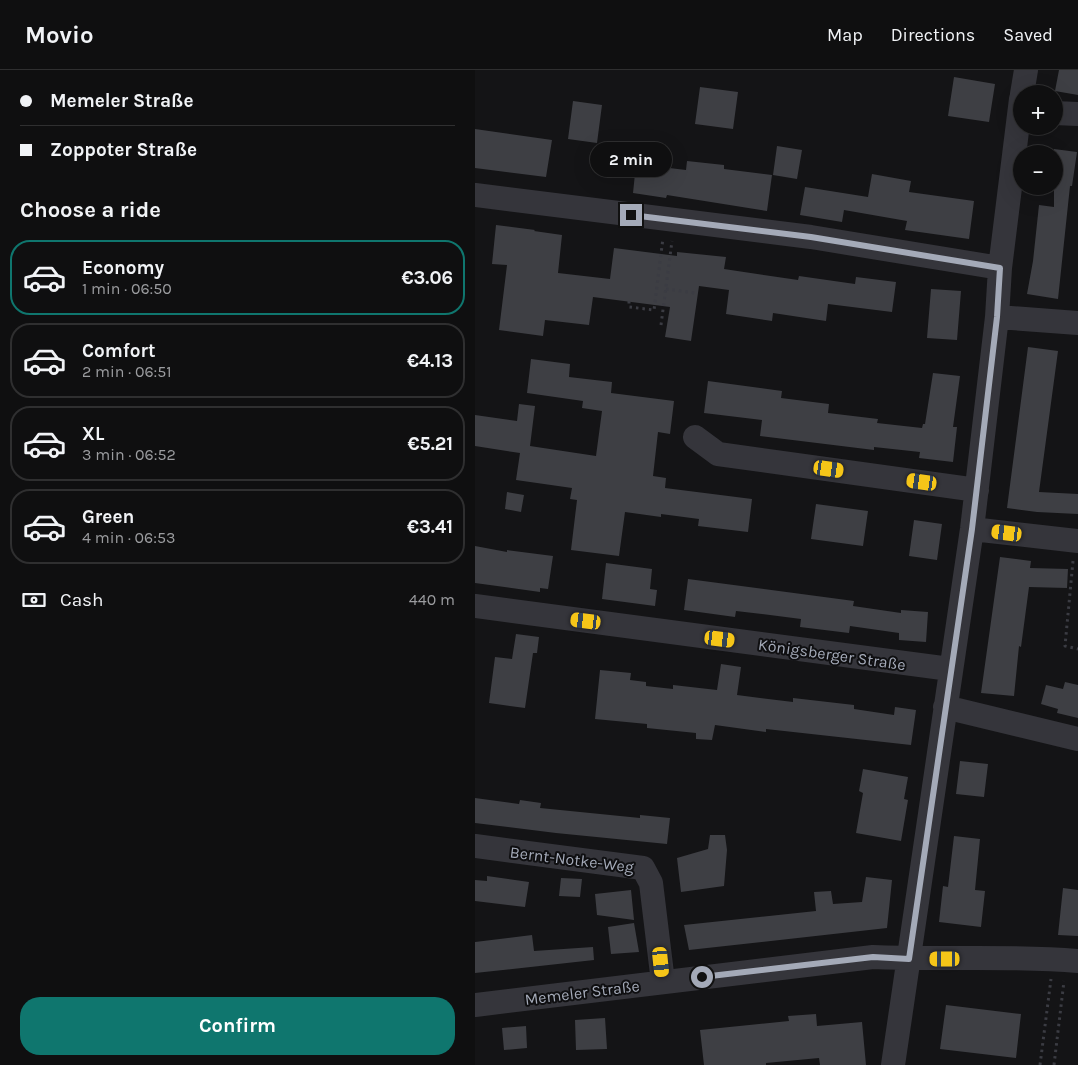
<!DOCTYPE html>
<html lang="en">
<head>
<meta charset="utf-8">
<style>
  :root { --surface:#0f0f10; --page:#181819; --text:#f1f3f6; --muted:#9b9c9f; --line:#2f2f30; --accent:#0f766e }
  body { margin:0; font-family:Karla,sans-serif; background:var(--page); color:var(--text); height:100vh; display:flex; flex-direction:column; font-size:19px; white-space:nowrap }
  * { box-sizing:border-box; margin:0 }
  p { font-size:16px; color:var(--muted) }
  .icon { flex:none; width:28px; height:28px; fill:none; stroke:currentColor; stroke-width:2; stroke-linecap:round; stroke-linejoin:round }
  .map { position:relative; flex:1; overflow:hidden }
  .sheet { display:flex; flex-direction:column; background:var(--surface); width:475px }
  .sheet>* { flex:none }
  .banner { display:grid; align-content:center; height:110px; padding:0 20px; background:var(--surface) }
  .buttons { position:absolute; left:538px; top:15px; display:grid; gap:10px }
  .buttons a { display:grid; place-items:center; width:50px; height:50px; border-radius:50%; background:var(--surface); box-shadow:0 5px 20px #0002,0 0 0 1px var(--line); font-size:25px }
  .end { position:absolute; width:22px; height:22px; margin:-11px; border:6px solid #a4aab8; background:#111; box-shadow:0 0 0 2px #111 }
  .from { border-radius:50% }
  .bubble { position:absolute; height:35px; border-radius:18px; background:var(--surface); box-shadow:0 5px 20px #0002,0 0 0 1px var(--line); font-size:16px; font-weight:700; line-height:35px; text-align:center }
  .car { position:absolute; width:15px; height:30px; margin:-15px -8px; border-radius:6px; box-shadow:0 0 4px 1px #0007; background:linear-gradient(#f5c518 24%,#345 0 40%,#f5c518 0 76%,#345 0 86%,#f5c518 0) }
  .banner b { display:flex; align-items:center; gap:18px; height:48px; font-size:19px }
  .banner b+b { border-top:1px solid var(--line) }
  .banner i { width:12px; height:12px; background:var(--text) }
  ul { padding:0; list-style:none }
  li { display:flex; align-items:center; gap:15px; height:75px; margin:0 10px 8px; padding:0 10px; border:2px solid var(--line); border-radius:20px }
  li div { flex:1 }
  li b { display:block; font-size:19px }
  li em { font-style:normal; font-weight:700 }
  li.selected { border-color:var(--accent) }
  li>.icon { width:45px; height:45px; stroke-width:1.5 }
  h2 { padding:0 20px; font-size:22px; line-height:60px }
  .pay { display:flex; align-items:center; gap:12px; height:55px; padding:0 20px; font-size:19px }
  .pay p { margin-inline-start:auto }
  .action { display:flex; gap:10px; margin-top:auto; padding:10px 20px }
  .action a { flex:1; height:58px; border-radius:20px; background:var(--accent); color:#fff; font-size:20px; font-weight:700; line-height:58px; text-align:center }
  header { display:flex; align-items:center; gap:30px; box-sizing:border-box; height:70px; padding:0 25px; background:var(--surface); border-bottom:1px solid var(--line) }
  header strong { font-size:24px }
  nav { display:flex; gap:28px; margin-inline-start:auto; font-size:18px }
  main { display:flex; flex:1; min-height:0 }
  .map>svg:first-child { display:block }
  .building { fill:#3e3f44 }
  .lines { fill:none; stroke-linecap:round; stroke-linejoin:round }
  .path { stroke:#3b3c43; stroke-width:3; stroke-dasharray:2.5 4; stroke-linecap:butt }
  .minor { stroke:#35353b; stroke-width:24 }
  .route { stroke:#a4aab8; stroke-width:6 }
  .labels { text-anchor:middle; stroke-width:4; stroke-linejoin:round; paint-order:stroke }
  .street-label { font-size:16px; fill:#a4aab8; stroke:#0f0f11 }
</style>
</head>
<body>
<header>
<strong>Movio</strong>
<nav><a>Map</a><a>Directions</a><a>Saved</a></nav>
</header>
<main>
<section class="sheet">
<div class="banner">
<b><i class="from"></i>Memeler Straße</b>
<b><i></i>Zoppoter Straße</b>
</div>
<h2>Choose a ride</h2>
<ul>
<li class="selected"><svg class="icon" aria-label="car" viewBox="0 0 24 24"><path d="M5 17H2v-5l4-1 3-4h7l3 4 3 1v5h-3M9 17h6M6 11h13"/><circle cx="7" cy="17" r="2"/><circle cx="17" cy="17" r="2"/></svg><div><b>Economy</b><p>1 min · 06:50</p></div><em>€3.06</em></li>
<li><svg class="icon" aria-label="car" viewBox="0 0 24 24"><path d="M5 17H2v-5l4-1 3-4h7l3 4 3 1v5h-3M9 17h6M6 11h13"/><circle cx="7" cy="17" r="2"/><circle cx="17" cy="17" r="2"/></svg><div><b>Comfort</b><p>2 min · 06:51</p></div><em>€4.13</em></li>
<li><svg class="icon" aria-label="car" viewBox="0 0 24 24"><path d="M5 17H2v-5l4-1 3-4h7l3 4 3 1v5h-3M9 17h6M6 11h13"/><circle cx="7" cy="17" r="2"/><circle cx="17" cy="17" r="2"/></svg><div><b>XL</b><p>3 min · 06:52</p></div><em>€5.21</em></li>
<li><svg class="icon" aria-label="car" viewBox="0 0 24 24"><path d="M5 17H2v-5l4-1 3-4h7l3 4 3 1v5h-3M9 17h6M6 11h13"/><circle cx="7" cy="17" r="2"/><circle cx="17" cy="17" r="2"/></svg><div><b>Green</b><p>4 min · 06:53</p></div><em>€3.41</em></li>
</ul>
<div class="pay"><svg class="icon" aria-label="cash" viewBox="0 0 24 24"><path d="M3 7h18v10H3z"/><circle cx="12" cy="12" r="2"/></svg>Cash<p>440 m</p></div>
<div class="action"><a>Confirm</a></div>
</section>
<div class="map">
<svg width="603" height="995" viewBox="0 0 603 995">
  <rect width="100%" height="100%" fill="#141416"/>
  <path class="building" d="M584,0H603V25L580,21Z
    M479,7L520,14L514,52L473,46Z
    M225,17L263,22L258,59L220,54Z
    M98,31L127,35L122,73L93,69Z
    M0,59L77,70L71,107L0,98Z
    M302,76L327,80L322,109L298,105Z
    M579,79L602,82L597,116H595L583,229L552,224L558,191L564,135L579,137Z
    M212,91L249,95V99L297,105L292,141L192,125L191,128L158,123L161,94L211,100Z
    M397,104L436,111L434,122L499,131L494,169L430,160L432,151L369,140L367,152L325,145L330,117L393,127Z
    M21,155L60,160L59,161L87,165L83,203L135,209L139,178L202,186V182L251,187L249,199L323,210L324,206L380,214L381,207L421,212L417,242L353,234L351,251L298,243L297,251L251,244L254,220L224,216L216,271L190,267L195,237L118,227L114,255L70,250L68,266L24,260L32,195L17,194Z
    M456,219L486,221L482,270L452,268Z
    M553,277L583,281L564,422L603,424V444L562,442L532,438Z
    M56,289L95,294L94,307L137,312L136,323L199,331L195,364L183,362L178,406L191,408L190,418L277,429L273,462L223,456L224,449L186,444V447L150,442L144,486L96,480L102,430L95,429L97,418L41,410L45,383L0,376V345L42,351L44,334L60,336L55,376L121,386L127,341L107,338L108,331L52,323Z
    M458,303L485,306L478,357H482L478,392L444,388L445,382L399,377V380L285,366L287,350L229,343L233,311L307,321L306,328L354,334L353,343L403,349L402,353L447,358L448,354H450Z
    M32,422L49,425L46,442L30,439Z
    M341,434L393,441L388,476L336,469Z
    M439,450L467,454L462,490L434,486Z
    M0,476L32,482V480L78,486L73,519L65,518V522L0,513Z
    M525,487L556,491L555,498L593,499L592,518L554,517L546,577L544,576L539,626L506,623Z
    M131,493L177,499L175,519L182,520L180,536L127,529Z
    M213,509L379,531L378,536L426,543V540L453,542L451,572L424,570V563L375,556L374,563L325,557L326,549L295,545L261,541L260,547L209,540Z
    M41,564L64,567L62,583H58L50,638L14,633L20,587L37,589Z
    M246,594L266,597L262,625L318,632V628L379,635V639L419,645L420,637L441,640L436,675L291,659V662L240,655L237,670L221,669V663L172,658V654L120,649L125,600L156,603L155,610L171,612V616L198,619V615L242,620Z
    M590,612L603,615V648L582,643L583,639L566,634L571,615L588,619Z
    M485,691L513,694L509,727L481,724Z
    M388,699L433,707L429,729L433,730L426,771L381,763L388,723L384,721Z
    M0,728L44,734L45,730L66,733L65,738L165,748V745L195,748L192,774L81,763L0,753Z
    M235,765H250L252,780L249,816L206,822L202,788L233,779Z
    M479,766L505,769L500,820L510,821L506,857L464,852L468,816L473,817Z
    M12,806L54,812L50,837L0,831V810L12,811Z
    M391,807L417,810L412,858L214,880L209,855L341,841L339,822L356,821L358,834L387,832Z
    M86,808L107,809L105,827L84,826Z
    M588,818L603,820V866L583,865Z
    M156,820L159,850L122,845L120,824Z
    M159,853L164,882L136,884L133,857Z
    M57,865L59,881L118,877L119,890L0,903V872Z
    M471,935L546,944L541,988L465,979Z
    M341,944L342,956L387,952L391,995H345L344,988L291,993V995H229L225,960L314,951L313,946Z
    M130,948L132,979L101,980L100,950Z
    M51,956L52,978L29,980L27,958Z"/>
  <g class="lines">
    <path class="path" d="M191,219L220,223
      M154,231V237L179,240L188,168
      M186,255L197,171
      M598,491L590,576L603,579
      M565,995L576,909
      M579,995L589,911"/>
    <path class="minor" d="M547,24L551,0
      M579,43L603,44
      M0,125L336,167L525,198
      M522,247L603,253
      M220,367L243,384L502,420
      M497,459L603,471
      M0,536L475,599
      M470,637L603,669
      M0,776L168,798L176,813L188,912
      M0,935L398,887C467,890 535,885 603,891
      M418,995L497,459L522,247L525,198L546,29"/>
  </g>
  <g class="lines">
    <path class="route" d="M156,145L336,167L525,198L522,247L497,459L434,889L398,887L227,907"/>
  </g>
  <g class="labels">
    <g class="street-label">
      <text transform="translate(357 584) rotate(8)" y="6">Königsberger Straße</text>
      <text transform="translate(97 789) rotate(7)" y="6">Bernt-Notke-Weg</text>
      <text transform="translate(107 922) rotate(-7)" y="6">Memeler Straße</text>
    </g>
  </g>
</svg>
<div class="buttons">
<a>+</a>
<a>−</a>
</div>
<i class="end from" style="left:227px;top:907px"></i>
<i class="end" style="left:156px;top:145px"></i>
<div class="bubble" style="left:115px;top:72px;width:82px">2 min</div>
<i class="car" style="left:354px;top:399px;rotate:98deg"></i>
<i class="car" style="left:447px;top:412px;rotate:278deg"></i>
<i class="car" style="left:532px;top:463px;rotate:277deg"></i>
<i class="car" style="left:111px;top:551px;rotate:277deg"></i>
<i class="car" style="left:245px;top:569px;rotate:97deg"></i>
<i class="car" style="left:470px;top:889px;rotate:270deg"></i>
<i class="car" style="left:186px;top:892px;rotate:174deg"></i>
</div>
</main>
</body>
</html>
